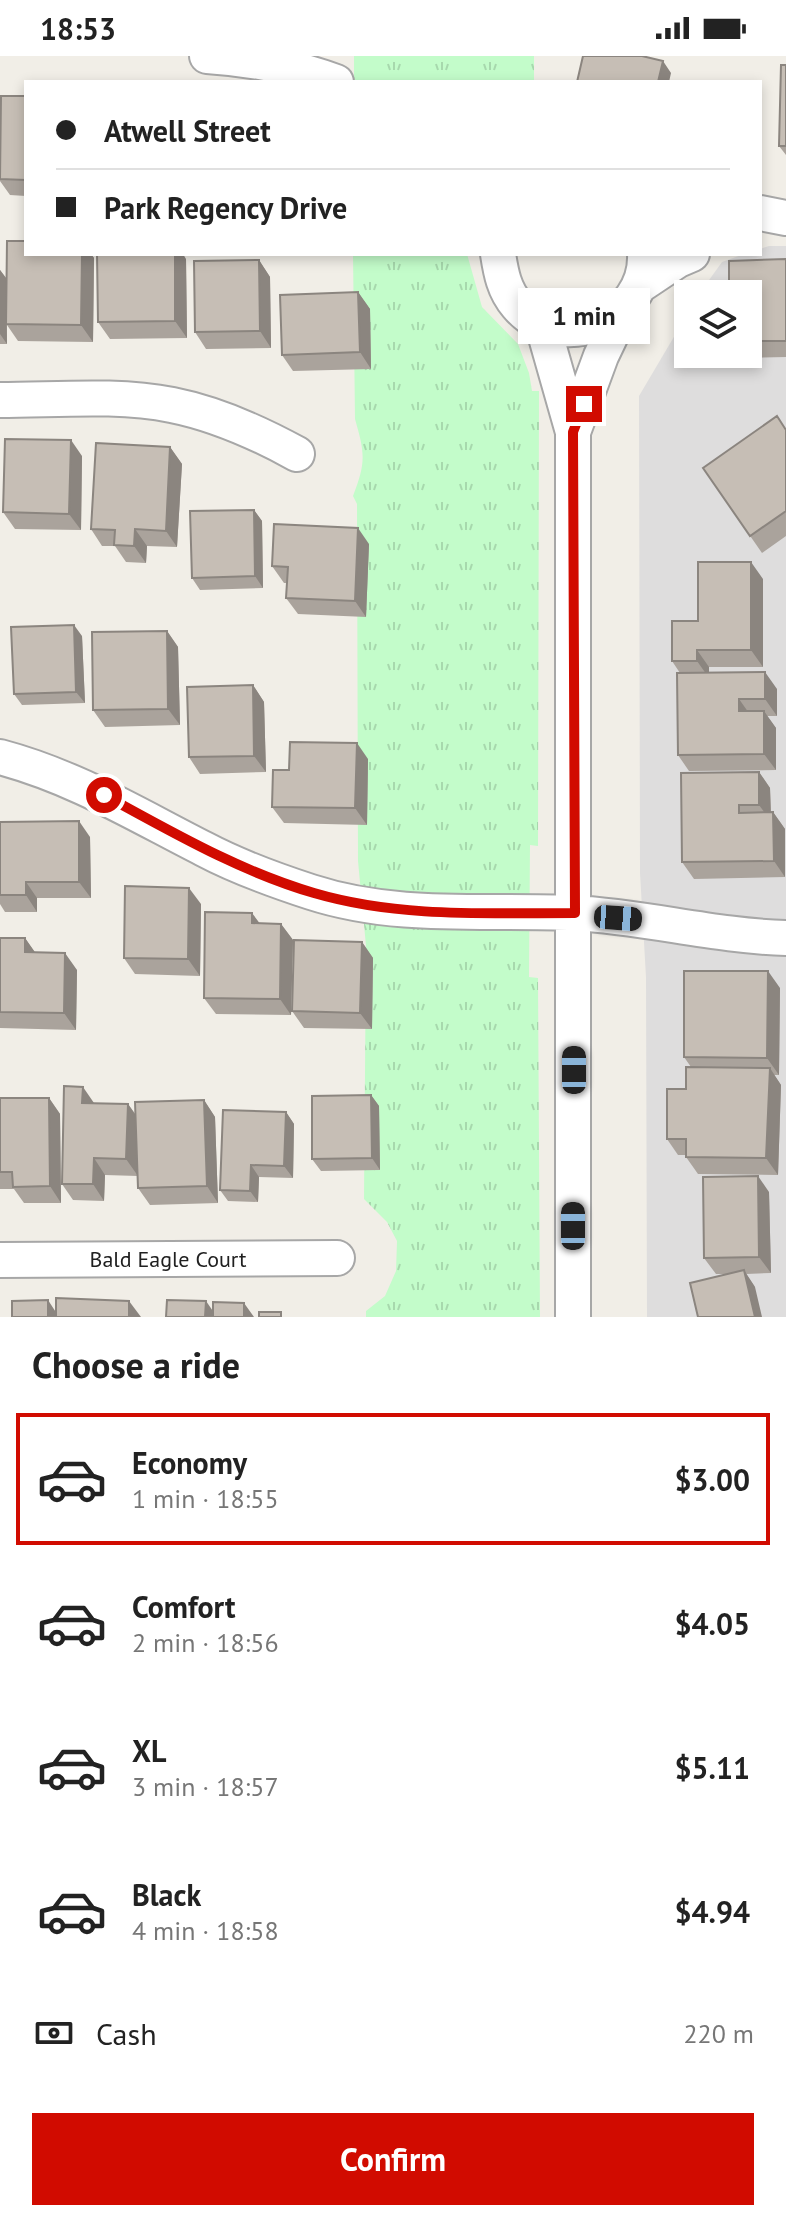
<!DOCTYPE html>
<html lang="en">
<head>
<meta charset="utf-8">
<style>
  :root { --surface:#fff; --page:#f2f2f2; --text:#222; --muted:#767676; --line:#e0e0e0; --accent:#d10b00 }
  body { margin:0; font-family:"PT Sans",sans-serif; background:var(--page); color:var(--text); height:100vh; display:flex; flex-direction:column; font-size:30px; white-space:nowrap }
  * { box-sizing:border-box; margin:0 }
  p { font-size:26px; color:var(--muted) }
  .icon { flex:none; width:44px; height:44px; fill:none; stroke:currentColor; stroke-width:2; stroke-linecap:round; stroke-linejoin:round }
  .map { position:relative; height:1261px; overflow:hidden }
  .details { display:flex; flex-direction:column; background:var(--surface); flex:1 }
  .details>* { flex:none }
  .top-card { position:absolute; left:24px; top:24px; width:738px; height:176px; border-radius:0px; box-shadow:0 4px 12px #0003; display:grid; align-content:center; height:176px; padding:0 32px; background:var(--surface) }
  .buttons { position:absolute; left:674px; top:224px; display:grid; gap:16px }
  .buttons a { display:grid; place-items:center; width:88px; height:88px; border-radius:0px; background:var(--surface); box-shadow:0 4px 12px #0003; font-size:40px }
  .end { position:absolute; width:36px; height:36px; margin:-18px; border:10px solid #d10b00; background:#fff; box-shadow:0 0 0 4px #fff }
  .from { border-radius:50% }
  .bubble { position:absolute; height:56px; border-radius:0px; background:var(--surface); box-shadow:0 4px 12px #0003; font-size:26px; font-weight:600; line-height:56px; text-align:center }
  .car { position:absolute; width:24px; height:48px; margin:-24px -12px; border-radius:10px; box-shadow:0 0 6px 2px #0007; background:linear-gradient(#222 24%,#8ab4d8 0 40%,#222 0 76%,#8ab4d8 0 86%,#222 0) }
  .top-card b { display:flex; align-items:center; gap:28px; height:76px; font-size:30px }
  .top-card b+b { border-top:2px solid var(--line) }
  .top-card i { width:20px; height:20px; background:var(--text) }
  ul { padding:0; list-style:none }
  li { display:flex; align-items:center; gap:24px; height:132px; margin:0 16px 12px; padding:0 16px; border:4px solid transparent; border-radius:0px }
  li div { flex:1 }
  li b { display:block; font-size:30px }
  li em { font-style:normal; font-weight:600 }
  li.active { border-color:var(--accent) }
  li>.icon { width:72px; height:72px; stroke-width:1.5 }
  h2 { padding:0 32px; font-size:36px; line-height:96px }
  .pay { display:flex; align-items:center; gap:20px; height:88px; padding:0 32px; font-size:30px }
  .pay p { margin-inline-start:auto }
  .action { display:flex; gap:16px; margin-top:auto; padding:16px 32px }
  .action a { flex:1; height:92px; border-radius:0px; background:var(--accent); color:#fff; font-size:32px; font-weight:600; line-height:92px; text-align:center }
  .status { display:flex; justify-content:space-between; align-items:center; height:56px; padding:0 40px; background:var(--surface); direction:ltr }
  .status svg { height:22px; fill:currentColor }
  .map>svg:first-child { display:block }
  .residential { fill:#dedddd }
  .park { fill:url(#park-tufts) }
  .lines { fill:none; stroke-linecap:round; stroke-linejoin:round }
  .minor-casing { stroke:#a7a7a7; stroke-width:38 }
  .minor { stroke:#fff; stroke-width:34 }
  .wall { fill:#aaa39c }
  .shaded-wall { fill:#8b857f }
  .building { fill:#c6beb5; stroke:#8b857f; stroke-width:2 }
  .route { stroke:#d10b00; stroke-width:10 }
  .labels { text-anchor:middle; stroke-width:6; stroke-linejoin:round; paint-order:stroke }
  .street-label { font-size:22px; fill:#202020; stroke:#fff }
</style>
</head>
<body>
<div class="status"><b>18:53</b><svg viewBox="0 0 49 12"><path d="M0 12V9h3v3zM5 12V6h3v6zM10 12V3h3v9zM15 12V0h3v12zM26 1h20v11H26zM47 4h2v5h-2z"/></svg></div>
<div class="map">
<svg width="786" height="1261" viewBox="0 0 786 1261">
  <defs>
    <pattern id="park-tufts" width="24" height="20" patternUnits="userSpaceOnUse" patternTransform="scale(2)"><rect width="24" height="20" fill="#c3fcca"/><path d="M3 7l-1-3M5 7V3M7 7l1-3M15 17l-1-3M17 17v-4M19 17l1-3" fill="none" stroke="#a7d8ad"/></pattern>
  </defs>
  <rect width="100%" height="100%" fill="#f1eee7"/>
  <path class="residential" d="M769,190H786V1261H647L646,921L640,817L639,340L688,257V298H748V238H699L722,206L744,198H760V193Z"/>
  <path class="park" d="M354,0H534V26H354Z
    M353,198H467L482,251L518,288L529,317L532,335H539L538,790L530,789L529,921L538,922L540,1261H366V1255L385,1240L396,1215L397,1185L387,1166L364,1143L366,890L358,805L357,448L353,440C366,406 365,398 355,363Z"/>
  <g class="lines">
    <defs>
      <path id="minor" d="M207,0C252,3 293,10 336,26
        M760,157L786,162
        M498,198C501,217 504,234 517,249C560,300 648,264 645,198
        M639,230L678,204L692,198
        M542,267L573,376V1261
        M0,344C56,344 117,338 172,349C217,358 257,376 297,398
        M573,376L601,300L623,254
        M0,701C75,721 135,758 204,793C238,811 274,824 311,836C397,864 486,853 575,857C646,861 715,880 786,882
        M0,1204L337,1202"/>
    </defs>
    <use href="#minor" class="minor-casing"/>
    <use href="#minor" class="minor"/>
  </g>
  <path class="wall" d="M786,9V99L779,90Z
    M26,40V140L10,139L0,125V47Z
    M26,198H91L94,202L93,286L18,285L7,269V288H0V214L6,222V250Z
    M186,203L187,282L110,283L98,266Z
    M786,203V301L741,302L739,298H748V238Z
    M259,204L270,221L271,292L206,293L195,276Z
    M358,236L370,253L371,313L293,315L282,299Z
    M786,374V480L762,497L703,412Z
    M170,391L182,408L177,491L147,490L146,507L126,506L115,490H102L91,473Z
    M82,400L81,474L15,473L3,456Z
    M254,454L262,465L263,532L200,534L192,522Z
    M369,488L366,561L298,558L286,542L287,527H284L272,510Z
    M763,523V611H709V617L777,633V660H767L776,672V714L689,715L678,699L680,617L672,605L698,565Z
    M167,575L178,591L180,669L105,671L93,654Z
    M82,580L85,647L22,649L14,638Z
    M253,629L264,646L266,716L200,718L189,701Z
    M368,703L367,769L284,767L272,751L289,714Z
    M759,716L770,732L771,756H773L785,773V821L694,823L682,806Z
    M0,766L90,781L91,842H37V856H5L0,848Z
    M201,848L200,920L135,918L124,902Z
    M281,868L293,884L291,959L216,958L204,942Z
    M0,882H25L35,897L77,914L76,974L0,972Z
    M362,886L373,902L372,973L304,972L292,955Z
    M780,932L779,1019H774L781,1029L778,1119L698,1118L686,1101V1099H678L667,1083L686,1033L691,1011L684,1001Z
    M371,1039L379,1050L380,1114L321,1115L312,1103Z
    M0,1042H49L60,1058L61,1147H24L14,1133H0Z
    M204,1044L215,1061L218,1147L150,1149L138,1132V1120L105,1119L104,1145L73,1144L62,1128L94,1047L128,1048L136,1059Z
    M286,1056L294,1068L293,1122L259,1121L258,1146L228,1145L220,1134Z
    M769,1136L771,1217L746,1218L755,1231L727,1218H716L704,1202Z"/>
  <path class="shaded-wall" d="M663,5L671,17L669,26H658Z
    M82,198H91L94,202L93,286L81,269Z
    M175,198H183L186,203L187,282L175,265Z
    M259,204L270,221L271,292L260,275Z
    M0,214L6,222L7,288L0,278Z
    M358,236L370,253L371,313L360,296Z
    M71,384L82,400L81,474L69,458Z
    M170,391L182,408L177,491L166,475Z
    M254,454L262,465L263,532L255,520Z
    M358,472L369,488L366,561L355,545Z
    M135,473L147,490L146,507L134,490Z
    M751,506L763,523V611L751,594Z
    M74,569L82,580L85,647L76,636Z
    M167,575L178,591L180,669L168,653Z
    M697,594L709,611V622L697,605Z
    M765,616L777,633V660L765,643Z
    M253,629L264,646L266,716L254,700Z
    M739,643L751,660L739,655Z
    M764,655L776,672V714L764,698Z
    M357,687L368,703L367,769L355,752Z
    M759,716L770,732L771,765L759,749Z
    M773,756L785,773V821L774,805Z
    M79,765L90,781L91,842L79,826Z
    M26,826L37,842V856L26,839Z
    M189,832L201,848L200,920L188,903Z
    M252,857L264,873L252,867Z
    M281,868L293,884L291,959L280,943Z
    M25,882L37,899L25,896Z
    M362,886L373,902L372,973L360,957Z
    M65,897L77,914L76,974L64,957Z
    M768,915L780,932L779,1019L767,1002Z
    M770,1012L781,1029L778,1119L766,1102Z
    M83,1031L94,1047H82Z
    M371,1039L379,1050L380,1114L372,1102Z
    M49,1042L60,1058L61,1147L50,1130Z
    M204,1044L215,1061L218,1147L207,1130Z
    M128,1048L139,1064L138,1120L126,1103Z
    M286,1056L294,1068L293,1122L284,1110Z
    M94,1102L105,1119L104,1145L93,1128Z
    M251,1109L259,1121L258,1146L250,1135Z
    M758,1120L769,1136L771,1217L759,1201Z
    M744,1214L755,1231L762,1261H755Z
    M48,1244L59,1261H48Z
    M129,1245L141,1261H129Z
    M206,1245L217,1261H205Z
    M244,1247L254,1261H244Z"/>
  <path class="building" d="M583,0H642L663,5L658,26H577Z
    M781,9H786V90H779Z
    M1,40H26V124L0,123Z
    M7,185H26V198H82L81,269L6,268Z
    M97,198H175V265L98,266Z
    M786,203V285H748V238H729V205Z
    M259,204L260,275L195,276L194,205Z
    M358,236L360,296L282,299L280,239Z
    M777,360L786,374V455L750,480L703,412Z
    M5,383L71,384L69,458L3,456Z
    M96,387L170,391L166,475L135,473L134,490L114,489L115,474L91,473Z
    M254,454L255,520L192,522L190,455Z
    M274,468L358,472L355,545L286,542L288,511L272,510Z
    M698,506H751V594H697V605H672V565H698Z
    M74,569L76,636L14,638L11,571Z
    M167,575L168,653L93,654L92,576Z
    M765,616V643H739V655H764V698L678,699L677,617Z
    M253,629L254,700L189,701L187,631Z
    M290,686L357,687L355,752L272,751L273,714H289Z
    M759,716V749H739V757L773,756L774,805L682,806L681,717Z
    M79,765V826H26V839H0V766Z
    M125,830L189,832L188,903L124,902Z
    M205,856L252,857V867L281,868L280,943L204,942Z
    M0,882H25V896L65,897L64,957L0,956Z
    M294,884L362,886L360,957L292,955Z
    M684,915H768L767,1002L684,1001Z
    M686,1011L770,1012L766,1102L686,1101V1083H667V1033H686Z
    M64,1030L83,1031L82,1047L128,1048L126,1103L94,1102L93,1128H62Z
    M371,1039L372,1102L312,1103V1040Z
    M0,1042H49L50,1130L13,1131L12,1116H0Z
    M204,1044L207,1130L138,1132L135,1046Z
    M223,1054L286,1056L284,1110L251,1109L250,1135L220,1134Z
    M758,1120L759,1201L704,1202L703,1121Z
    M744,1214L755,1261H698L690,1227Z
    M56,1242L129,1245V1261H56Z
    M48,1244V1261H12V1245Z
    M167,1244L206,1245L205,1261H166Z
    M213,1246L244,1247V1261H213Z
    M259,1256H281V1261H259Z"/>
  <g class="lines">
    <path class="route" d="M104,739C172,776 239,815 314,837C399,862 487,857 575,857L573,376L584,348"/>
  </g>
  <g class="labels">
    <g class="street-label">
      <text x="168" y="1211">Bald Eagle Court</text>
    </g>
  </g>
</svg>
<div class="buttons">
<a><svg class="icon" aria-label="layers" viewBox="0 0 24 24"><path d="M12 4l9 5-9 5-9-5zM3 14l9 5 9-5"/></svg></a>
</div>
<i class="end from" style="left:104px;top:739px"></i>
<i class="end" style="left:584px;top:348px"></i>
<div class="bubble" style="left:518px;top:232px;width:132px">1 min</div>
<i class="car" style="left:618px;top:862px;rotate:94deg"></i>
<i class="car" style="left:574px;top:1014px;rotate:0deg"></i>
<i class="car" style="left:573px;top:1170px;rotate:0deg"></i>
<div class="top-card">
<b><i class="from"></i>Atwell Street</b>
<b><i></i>Park Regency Drive</b>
</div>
</div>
<section class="details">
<h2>Choose a ride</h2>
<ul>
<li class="active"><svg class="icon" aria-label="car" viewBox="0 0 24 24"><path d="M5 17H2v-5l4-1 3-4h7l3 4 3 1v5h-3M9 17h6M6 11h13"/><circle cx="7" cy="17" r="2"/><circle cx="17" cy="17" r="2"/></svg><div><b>Economy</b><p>1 min · 18:55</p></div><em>$3.00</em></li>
<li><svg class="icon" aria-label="car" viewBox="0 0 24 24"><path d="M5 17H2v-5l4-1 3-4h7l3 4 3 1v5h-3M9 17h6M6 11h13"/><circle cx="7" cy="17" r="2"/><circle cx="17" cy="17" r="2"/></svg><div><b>Comfort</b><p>2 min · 18:56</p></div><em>$4.05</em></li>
<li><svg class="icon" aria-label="car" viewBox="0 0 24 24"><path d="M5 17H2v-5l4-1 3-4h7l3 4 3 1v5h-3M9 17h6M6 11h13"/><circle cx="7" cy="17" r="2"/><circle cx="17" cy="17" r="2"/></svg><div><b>XL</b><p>3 min · 18:57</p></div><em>$5.11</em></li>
<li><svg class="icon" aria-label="car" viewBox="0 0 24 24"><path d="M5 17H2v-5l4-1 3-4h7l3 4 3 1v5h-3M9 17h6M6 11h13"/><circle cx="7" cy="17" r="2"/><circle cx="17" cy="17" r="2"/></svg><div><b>Black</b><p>4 min · 18:58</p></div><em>$4.94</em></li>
</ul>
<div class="pay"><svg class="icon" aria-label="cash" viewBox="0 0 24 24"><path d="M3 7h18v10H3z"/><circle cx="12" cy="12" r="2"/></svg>Cash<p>220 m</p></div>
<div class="action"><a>Confirm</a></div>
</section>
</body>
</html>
